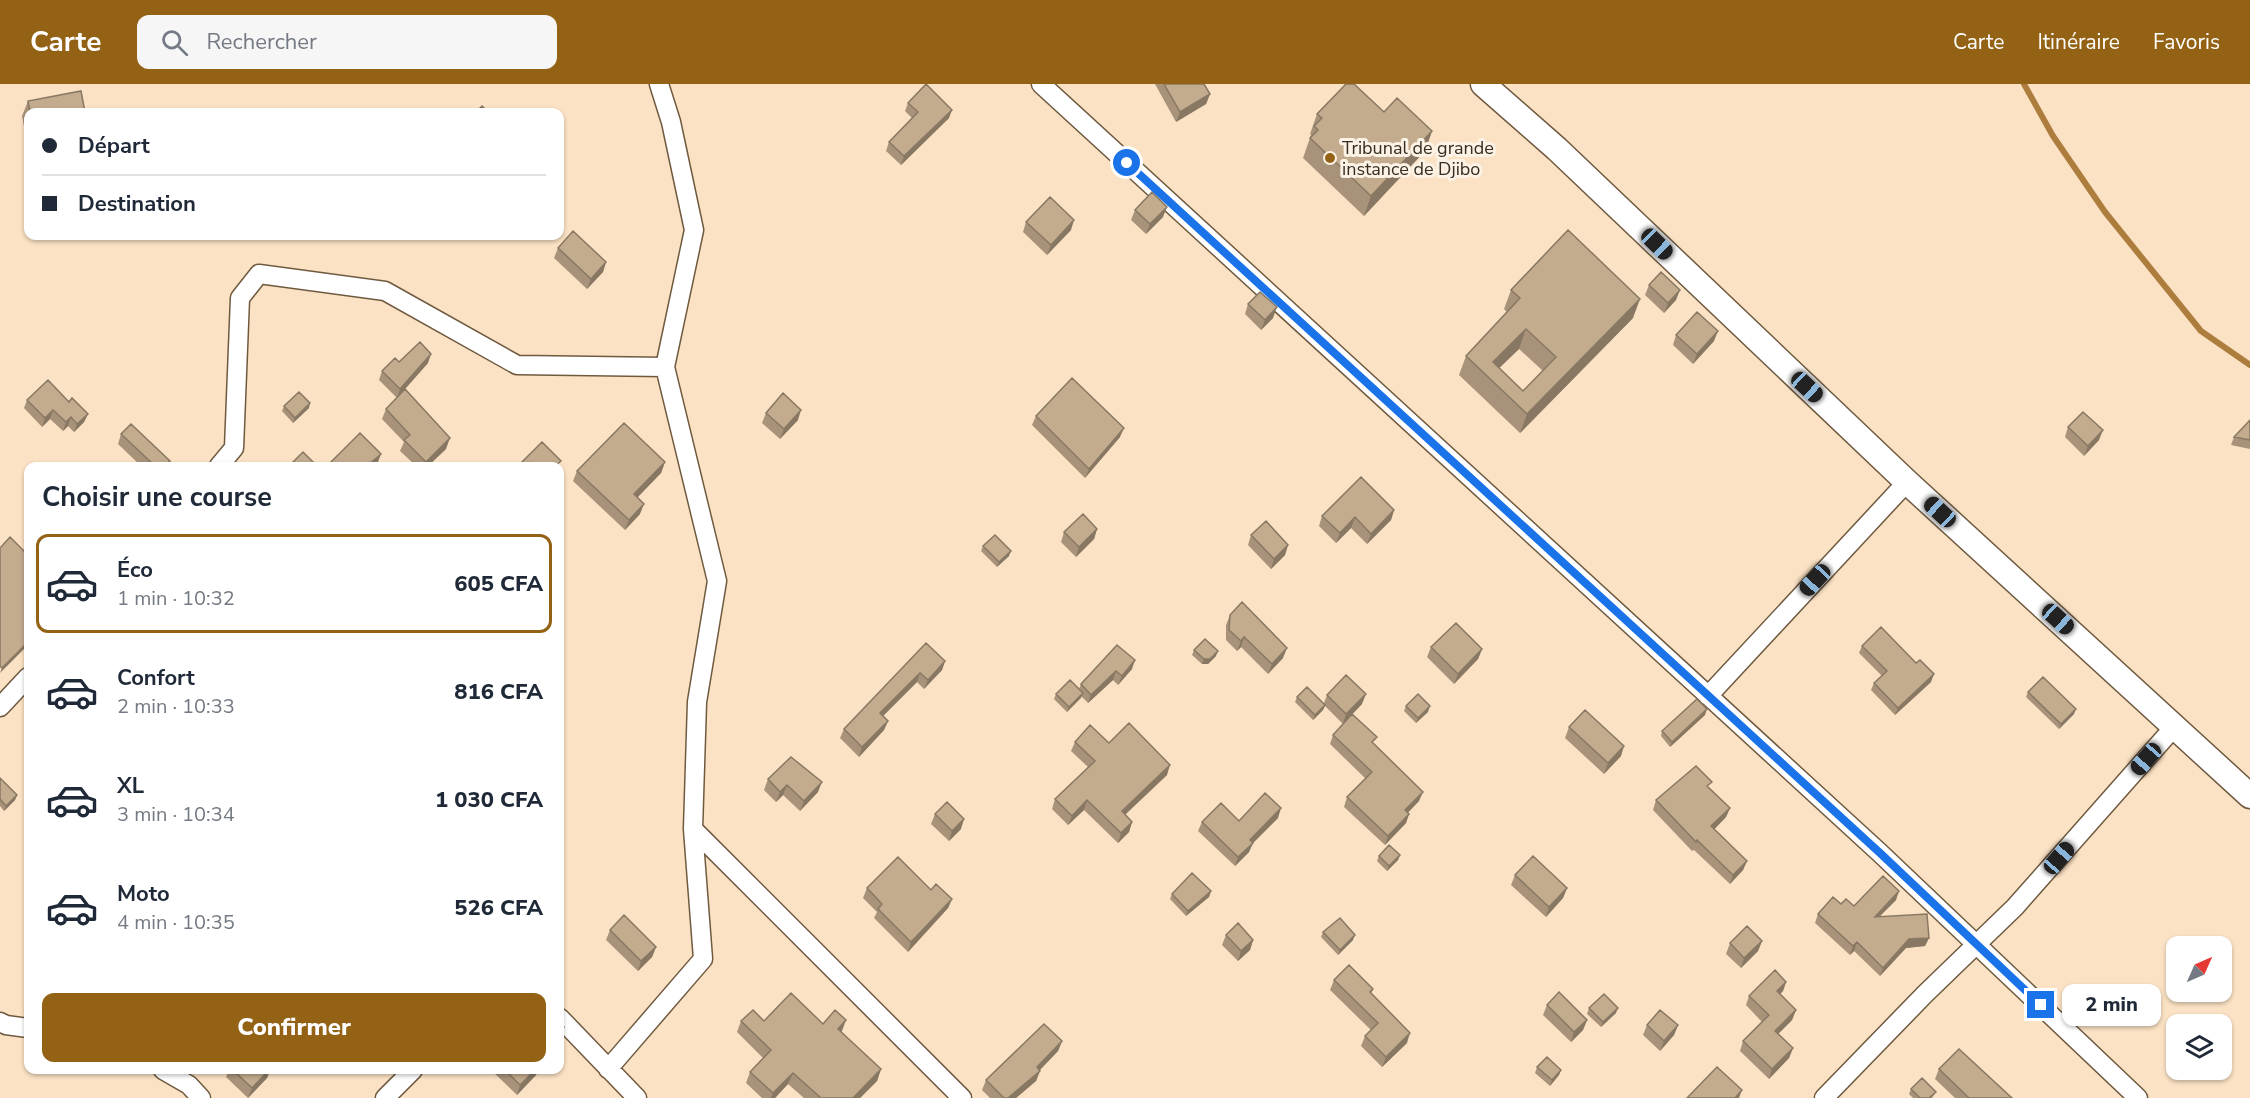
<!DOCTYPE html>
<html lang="fr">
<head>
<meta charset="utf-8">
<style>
  :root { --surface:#fff; --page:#f6f6f7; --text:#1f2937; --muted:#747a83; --line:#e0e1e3; --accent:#946214 }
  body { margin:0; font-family:"Nunito Sans",sans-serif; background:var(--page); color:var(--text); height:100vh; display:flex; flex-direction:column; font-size:22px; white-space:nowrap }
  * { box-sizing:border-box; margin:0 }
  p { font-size:20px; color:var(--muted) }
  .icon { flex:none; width:33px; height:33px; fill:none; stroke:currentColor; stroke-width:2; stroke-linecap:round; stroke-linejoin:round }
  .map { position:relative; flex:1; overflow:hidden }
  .panel { position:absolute; left:24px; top:378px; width:540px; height:612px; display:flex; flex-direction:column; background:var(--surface); border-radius:12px; box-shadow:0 2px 4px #0004 }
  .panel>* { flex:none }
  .banner { position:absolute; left:24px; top:24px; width:540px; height:132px; border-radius:12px; box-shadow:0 2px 4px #0004; display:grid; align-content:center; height:132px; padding:0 18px; background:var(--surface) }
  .needle { width:39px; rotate:45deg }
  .controls { position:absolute; left:2166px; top:852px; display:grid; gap:12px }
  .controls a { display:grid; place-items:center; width:66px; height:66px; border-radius:12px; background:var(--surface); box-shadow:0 2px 4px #0004; font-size:30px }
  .end { position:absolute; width:27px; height:27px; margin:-14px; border:8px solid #1a73e8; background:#fff; box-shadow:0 0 0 3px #fff }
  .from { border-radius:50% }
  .bubble { position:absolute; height:42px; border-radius:12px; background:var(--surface); box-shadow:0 2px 4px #0004; font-size:20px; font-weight:800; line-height:42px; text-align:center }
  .car { position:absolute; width:18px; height:36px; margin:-18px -9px; border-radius:8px; box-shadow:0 0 4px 2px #0007; background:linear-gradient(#222 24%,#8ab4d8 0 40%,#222 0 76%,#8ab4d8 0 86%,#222 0) }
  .banner b { display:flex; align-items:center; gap:21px; height:57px; font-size:22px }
  .banner b+b { border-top:2px solid var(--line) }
  .banner i { width:15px; height:15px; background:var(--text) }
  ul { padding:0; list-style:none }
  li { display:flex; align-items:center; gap:18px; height:99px; margin:0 12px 9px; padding:0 6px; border:3px solid transparent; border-radius:12px }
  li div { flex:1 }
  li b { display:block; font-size:22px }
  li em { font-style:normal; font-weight:800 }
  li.active { border-color:var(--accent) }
  li>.icon { width:54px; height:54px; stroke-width:1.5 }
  h2 { padding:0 18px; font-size:27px; line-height:72px }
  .action { display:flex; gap:12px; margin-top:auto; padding:12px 18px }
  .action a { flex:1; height:69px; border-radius:12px; background:var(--accent); color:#fff; font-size:24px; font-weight:800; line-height:69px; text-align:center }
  header { display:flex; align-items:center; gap:36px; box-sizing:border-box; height:84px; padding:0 30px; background:var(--accent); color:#fff }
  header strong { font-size:28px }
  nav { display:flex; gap:33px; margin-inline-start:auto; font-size:21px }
  .search { width:420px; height:54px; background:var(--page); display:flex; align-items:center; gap:15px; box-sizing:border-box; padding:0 21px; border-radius:12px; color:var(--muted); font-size:22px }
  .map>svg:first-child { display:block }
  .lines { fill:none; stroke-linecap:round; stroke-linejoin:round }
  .stream { stroke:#ad7d3d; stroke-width:6 }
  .minor-casing { stroke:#6f5a40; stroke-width:21 }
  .secondary-casing { stroke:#6f5a40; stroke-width:27 }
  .minor { stroke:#fff; stroke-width:18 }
  .secondary { stroke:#fff; stroke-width:24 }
  .wall { fill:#a8937a; fill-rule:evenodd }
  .shaded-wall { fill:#887863 }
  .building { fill:#c3ab8e; stroke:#887863; stroke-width:1.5; fill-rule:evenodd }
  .route { stroke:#1a73e8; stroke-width:8 }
  .poi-dot { fill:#946214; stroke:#fcf2e6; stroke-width:2 }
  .labels { text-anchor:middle; stroke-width:6; stroke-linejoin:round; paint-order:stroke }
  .poi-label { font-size:18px; fill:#372e22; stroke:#fcf2e6; text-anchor:start }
</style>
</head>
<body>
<header>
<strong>Carte</strong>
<div class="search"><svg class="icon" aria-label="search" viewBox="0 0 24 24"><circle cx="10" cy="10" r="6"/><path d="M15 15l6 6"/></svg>Rechercher</div>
<nav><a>Carte</a><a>Itinéraire</a><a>Favoris</a></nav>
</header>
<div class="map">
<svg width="2250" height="1014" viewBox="0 0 2250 1014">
  <rect width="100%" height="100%" fill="#fbe2c4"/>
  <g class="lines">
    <path class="stream" d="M2024,0L2053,52L2105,128L2201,247L2250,281"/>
    <defs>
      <path id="minor" d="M659,0L671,38L694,146L665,283L717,497L697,618L693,745L962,1014
        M1041,0L1880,769L2138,1014
        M219,382L234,364L240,214L259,190L385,207L517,281L665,283
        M1708,612L1907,398
        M0,623L28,593
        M560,934L637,1014
        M0,938L6,941L28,944
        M608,985L703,875L693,745
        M163,986L189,1001L201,1014
        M385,1014L413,986
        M1824,1014L1925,910L2015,823L2175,642"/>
      <path id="secondary" d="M1483,0L1557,65L1907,398L2250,712"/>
    </defs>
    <use href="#minor" class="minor-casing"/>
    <use href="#secondary" class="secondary-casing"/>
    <use href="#minor" class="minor"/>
    <use href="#secondary" class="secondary"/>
  </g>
  <path class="wall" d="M1155,0H1204L1210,10L1206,20L1176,38Z
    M28,17L85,28H28V63L22,32Z
    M908,19L949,34L901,81L886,67L889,58L912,34L905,27Z
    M1384,28L1432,47L1425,67L1364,132L1303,74L1311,51L1310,50L1317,30Z
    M1135,126L1163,133L1146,150L1131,136Z
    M1026,138L1071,146L1047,171L1023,148Z
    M558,164L606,178L603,188L587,205L554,174Z
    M1649,201L1676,216L1664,229L1645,211Z
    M1511,206L1633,234L1520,349L1459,291L1466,272L1507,228L1504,225ZM1519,265L1543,287L1523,307L1499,284Z
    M1248,220L1273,234L1261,246L1245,230Z
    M1676,251L1714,257L1693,280L1673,261Z
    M399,278L428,279L405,305L446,365L428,382H416L400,367L404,358L382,335L386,325L397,314L379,296L382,287Z
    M27,316L69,318L88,330L84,338L74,348L68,342L63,347L50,335L42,343L24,324Z
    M284,322L309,324L293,339L282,327Z
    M766,329L798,336L780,355L762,339Z
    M1036,332L1120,353L1085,394L1032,341Z
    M2250,336V365L2231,361L2234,353Z
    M2068,343L2099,356L2084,372L2065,353Z
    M121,350L167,382H141L118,360Z
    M665,378L661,389L637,414L640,430L625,446L573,397L577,387Z
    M1394,426L1391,436L1367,460L1351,444L1336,459L1319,442L1322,432Z
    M1097,445L1094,455L1076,473L1061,458L1064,448Z
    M1251,451L1288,461L1285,471L1271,485L1248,461Z
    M983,462L1009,472L997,483L981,467Z
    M1230,531L1283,574L1268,590L1241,563L1237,567L1226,556V541Z
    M926,559L945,577L942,586L924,605L917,598L883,632L888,637L884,646L859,673L840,654L844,645Z
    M1117,561L1132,585L1118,601L1113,596L1088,619L1081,612L1067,628L1054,615L1056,610L1079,605L1081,600Z
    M1862,562L1931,598L1895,631L1871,606L1874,599L1882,592L1859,569Z
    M1431,563L1482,565L1478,575L1454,600L1427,573Z
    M1194,566L1216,572L1208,580H1202L1192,571Z
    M2028,608L2074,630L2059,645L2026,613Z
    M1327,611L1362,620L1343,640L1325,622L1323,626L1313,636L1295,618L1297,613L1324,619Z
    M1406,622L1428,628L1416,639L1404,627Z
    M1705,631L1670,663L1661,652L1662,647Z
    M1569,643L1621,672L1604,690L1565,654Z
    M1333,651L1374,660L1419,717L1408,729L1409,730L1406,739L1385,761L1344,723L1347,713L1366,695L1330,660Z
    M1075,658L1109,659L1167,691L1125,731L1132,738L1129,748L1118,759L1084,726L1068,741L1052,725L1055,715L1088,683L1071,667Z
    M0,694L17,711L15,716L4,727L0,722Z
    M768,695L818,708L800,727L783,711L776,718L764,706Z
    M1709,705L1730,724L1726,733L1714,745L1747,777L1743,786L1730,800L1694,766L1692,767L1653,726L1656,716Z
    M935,730L961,745L949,757L931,740Z
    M1278,734L1253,759L1249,768L1235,782L1198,747L1202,738Z
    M1400,771L1398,776L1387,787L1377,777L1379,772Z
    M1515,791L1567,804L1563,814L1546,833L1511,801Z
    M867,804L952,815L948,824L908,868L874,834L877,828L863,814Z
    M1211,807L1209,813L1186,832L1170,815L1172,810Z
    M1896,816L1880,832L1929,854L1925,862L1906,864L1880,892L1854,867L1850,871L1815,839L1818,830L1841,820L1854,822Z
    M610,846L656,863L652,873L638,887L606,856Z
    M1323,848L1353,856L1338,871L1321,853Z
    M1226,851L1253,856L1250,866L1238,877L1222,861Z
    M1762,857L1758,867L1741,884L1726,870L1730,859Z
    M1334,896L1373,905L1371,910L1407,959L1382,983L1361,962L1365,952L1371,946L1330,906Z
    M1786,898L1783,907L1780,910L1796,926L1792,936L1778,950L1793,964L1789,974L1769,995L1740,967L1743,957L1762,938L1746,921L1749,912Z
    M1547,921L1587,936L1583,946L1571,958L1543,931Z
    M1589,924L1616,929L1601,943L1587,930Z
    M741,937H764L823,940L841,948L881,985L877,997L860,1014H804L788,1000L775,1014H762L746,999L750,988L763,974L737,948Z
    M1647,941H1678L1674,951L1660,967L1643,951Z
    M1062,957L1058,967L1040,986L1036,997L1016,1014H990L982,1006L986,996Z
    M1537,983L1561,986L1559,991L1550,1002L1535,989Z
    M1939,985L2012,1014H1955L1935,995Z
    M229,986H270L267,994L248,1014L226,993Z
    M491,986H538L536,991L517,1011Z
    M1911,1005L1936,1008L1932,1014H1913L1909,1010Z"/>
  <path class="shaded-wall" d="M1210,10L1206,20L1176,38L1180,28Z
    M952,26L949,34L901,81L904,72Z
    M1432,47L1425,67L1364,132L1371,112Z
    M1167,123L1163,133L1146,150L1150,140Z
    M1074,136L1071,146L1047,171L1051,161Z
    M606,178L603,188L587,205L591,195Z
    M1680,206L1676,216L1664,229L1668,219Z
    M1640,215L1633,234L1520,349L1527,330Z
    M1277,223L1273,234L1261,246L1265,236Z
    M1526,245L1519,265L1489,294L1493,278Z
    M1718,247L1714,257L1693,280L1697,270Z
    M431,270L428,279L397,314L400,305Z
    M310,319L309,324L293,339L295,334Z
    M53,326L50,335L42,343L45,334Z
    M801,326L798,336L780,355L784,345Z
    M88,330L84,338L74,348L77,340Z
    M71,333L68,342L63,347L66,338Z
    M1124,344L1120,353L1085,394L1089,385Z
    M2103,346L2099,356L2084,372L2088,362Z
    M450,354L446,365L428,382H424L426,378Z
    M381,370L378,378L373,382H367Z
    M665,378L661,389L630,421L634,410Z
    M644,420L640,430L625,446L629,436Z
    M1394,426L1391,436L1367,460L1371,450Z
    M1355,433L1351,444L1336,459L1340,449Z
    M1097,445L1094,455L1076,473L1079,463Z
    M1288,461L1285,471L1271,485L1274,475Z
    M1011,467L1009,472L997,483L999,478Z
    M1244,553L1241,563L1237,567L1241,557Z
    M28,558V561L0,589L2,584Z
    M1287,564L1283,574L1268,590L1272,580Z
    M1482,565L1478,575L1454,600L1458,590Z
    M1218,567L1216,572L1208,580H1202L1204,575Z
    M1135,576L1132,585L1118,601L1122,592Z
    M945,577L942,586L924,605L928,596Z
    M1116,587L1113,596L1088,619L1091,611Z
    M920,589L917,598L876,639L880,629Z
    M1934,590L1931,598L1895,631L1898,624Z
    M1083,609L1081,614L1067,628L1069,623Z
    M1366,610L1362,620L1343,640L1346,630Z
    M1325,621L1323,626L1313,636L1315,631Z
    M1430,622L1428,628L1416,639L1418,634Z
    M1707,625L1705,631L1670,663L1672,658Z
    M2076,625L2074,630L2059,645L2061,640Z
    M888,637L884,646L859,673L862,663Z
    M1624,662L1621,672L1604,690L1608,679Z
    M1170,681L1167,691L1118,737L1122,727Z
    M822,698L818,708L800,727L804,717Z
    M787,701L783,711L776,718L780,708Z
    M1423,708L1419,717L1401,735L1405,726Z
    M17,711L15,716L4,727L6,722Z
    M1087,716L1084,726L1068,741L1072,732Z
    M1281,724L1278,734L1253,759L1249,768L1235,782L1238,773L1250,756Z
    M1730,724L1726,733L1708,752L1711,742Z
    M1409,730L1406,739L1385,761L1388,752Z
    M964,735L961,745L949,757L952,747Z
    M1132,738L1129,748L1118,759L1121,749Z
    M1400,771L1398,776L1387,787L1389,782Z
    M1747,777L1743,786L1730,800L1733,791Z
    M1567,804L1563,814L1546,833L1549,823Z
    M1211,807L1209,813L1186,832L1188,827Z
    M1899,807L1896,816L1871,841L1875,833Z
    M952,815L948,824L908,868L911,858Z
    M1355,851L1353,856L1338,871L1340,866Z
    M1929,854L1925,862L1906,864L1880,892L1883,884L1909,855Z
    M1253,856L1250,866L1238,877L1241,867Z
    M1762,857L1758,867L1741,884L1744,874Z
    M1857,858L1854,867L1850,871L1853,862Z
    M656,863L652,873L638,887L641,877Z
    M1786,898L1783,907L1773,917L1777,907Z
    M1618,924L1616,929L1601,943L1603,938Z
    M1796,926L1792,936L1771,957L1775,947Z
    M846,936L842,947L834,956L838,945Z
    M1587,936L1583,946L1571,958L1574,948Z
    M1678,941L1674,951L1660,967L1664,957Z
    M564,943L561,953L560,955V948Z
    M1410,949L1407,959L1382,983L1386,973Z
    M1062,957L1058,967L1036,990L1040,987L1036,997L1016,1014H1008Z
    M1793,964L1789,974L1769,995L1772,985Z
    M881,985L877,997L860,1014H853Z
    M269,986H270L267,994L248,1014L252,1004Z
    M535,986H538L536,991L517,1011L520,1001Z
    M1561,986L1559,991L1550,1002L1552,996Z
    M793,989L788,1000L775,1014H771L773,1009Z
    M1742,1006L1739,1014H1735Z"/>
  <path class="building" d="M926,0L952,26L904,72L889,58L918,28L908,19Z
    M1164,0H1204L1210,10L1180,28Z
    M1346,0H1354L1384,28L1397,14L1432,47L1371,112L1310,54L1318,46L1314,42L1322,34L1317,30Z
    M81,7L85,28H30L28,17Z
    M482,22L488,28H476Z
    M1152,108L1167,123L1150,140L1135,126Z
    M1050,113L1074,136L1051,161L1026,138Z
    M1568,146L1640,215L1527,330L1466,272L1520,214L1511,206ZM1526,245L1556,273L1523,307L1493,278Z
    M573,147L606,178L591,195L558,164Z
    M1661,188L1680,206L1668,219L1649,201Z
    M1260,208L1277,223L1265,236L1248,220Z
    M1697,228L1718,247L1697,270L1676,251Z
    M420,258L431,270L400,305L382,287L395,274L399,278Z
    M1072,294L1124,344L1089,385L1036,332Z
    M48,296L69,318L72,314L88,330L77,340L71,333L66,338L53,326L45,334L27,316Z
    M405,305L450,354L426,378L404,356L410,351L386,325Z
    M299,308L310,319L295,334L284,322Z
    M783,309L801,326L784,345L766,329Z
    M2083,328L2103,346L2088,362L2068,343Z
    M2250,336V356L2234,353Z
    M624,339L665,378L634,410L644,420L629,436L577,387Z
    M131,340L170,377L164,382H155L121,350Z
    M360,349L381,370L367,382H327Z
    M542,358L561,377L555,382H518Z
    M303,368L317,382H289Z
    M1361,393L1394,426L1371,450L1355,433L1340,449L1322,432Z
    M1083,430L1097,445L1079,463L1064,448Z
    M1266,437L1288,461L1274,475L1251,451Z
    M995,451L1011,467L999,478L983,462Z
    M10,453L28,471V558L2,584L0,582V464Z
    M1242,518L1287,564L1272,580L1244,553L1241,557L1229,546L1230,531Z
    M1456,539L1482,565L1458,590L1431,563Z
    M1881,543L1916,579L1920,576L1934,590L1898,624L1874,599L1887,587L1862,562Z
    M1205,555L1218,567L1210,575H1204L1194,566Z
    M926,559L945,577L928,596L920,589L880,629L888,637L862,663L844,645Z
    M1117,561L1135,576L1122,592L1116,587L1091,611L1081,600Z
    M1346,591L1366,610L1346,630L1327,611Z
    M2043,593L2076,625L2061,640L2028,608Z
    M1070,596L1083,609L1069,623L1056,610Z
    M1307,603L1325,621L1315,631L1297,613Z
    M1418,610L1430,622L1418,634L1406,622Z
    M1697,615L1707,625L1672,658L1662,647Z
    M1585,626L1624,662L1608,679L1569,643Z
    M1352,630L1377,653L1372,658L1423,708L1405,726L1409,730L1388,752L1347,713L1372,688L1333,651Z
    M1129,639L1170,681L1122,727L1132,738L1121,749L1087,716L1072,732L1055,715L1095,677L1075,658L1090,641L1109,659Z
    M791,673L822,698L804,717L787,701L780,708L768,695Z
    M1696,682L1712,698L1707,702L1730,724L1711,742L1747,777L1733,791L1697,756L1696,758L1656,716Z
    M0,694L17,711L6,722L0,715Z
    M1265,709L1281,724L1250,756L1253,759L1238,773L1202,738L1221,719L1239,737Z
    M947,718L964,735L952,747L935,730Z
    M1389,761L1400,771L1389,782L1379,772Z
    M1533,772L1567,804L1549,823L1515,791Z
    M898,773L931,806L936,800L952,815L911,858L878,825L882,820L867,804Z
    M1192,789L1211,807L1188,827L1172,810Z
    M1883,792L1899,807L1875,833L1927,830L1929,854L1909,855L1883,884L1857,858L1853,862L1818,830L1833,813L1841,820L1846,815L1854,822Z
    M624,831L656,863L641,877L610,846Z
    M1340,834L1355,851L1340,866L1323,848Z
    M1238,839L1253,856L1241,867L1226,851Z
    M1747,842L1762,857L1744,874L1730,859Z
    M1349,881L1373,905L1370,908L1410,949L1386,973L1365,952L1378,939L1334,896Z
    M1775,886L1786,898L1777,907L1796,926L1775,947L1793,964L1772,985L1743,957L1769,931L1749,912Z
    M1559,908L1587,936L1574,948L1547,921Z
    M791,909L823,940L835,926L846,936L838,945L881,985L853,1014H821L793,989L773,1009L750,988L771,966L741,937L753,926L764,937Z
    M1604,910L1618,924L1603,938L1589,924Z
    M1660,926L1678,941L1664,957L1647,941Z
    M560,938L564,943L560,948Z
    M1044,940L1062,957L1037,983L1040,987L1008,1014H1004L986,996Z
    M1959,965L2012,1014H1969L1939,985Z
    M1547,973L1561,986L1552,996L1537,983Z
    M1717,983L1742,1006L1735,1014H1687Z
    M233,986H269L252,1004Z
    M505,986H535L520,1001Z
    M1922,994L1936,1008L1929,1014H1920L1911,1005Z"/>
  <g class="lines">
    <path class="route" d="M1127,79L1880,769L2041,921"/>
  </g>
  <circle class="poi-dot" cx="1330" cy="74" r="6"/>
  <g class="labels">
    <g class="poi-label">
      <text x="1342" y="70">Tribunal de grande<tspan x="1342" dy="21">instance de Djibo</tspan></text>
    </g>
  </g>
</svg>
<div class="controls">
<a><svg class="needle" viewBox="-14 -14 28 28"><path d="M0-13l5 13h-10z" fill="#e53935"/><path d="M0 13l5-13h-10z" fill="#747a83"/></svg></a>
<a><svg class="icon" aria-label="layers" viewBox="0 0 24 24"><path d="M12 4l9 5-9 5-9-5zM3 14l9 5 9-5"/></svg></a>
</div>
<i class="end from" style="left:1127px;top:79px"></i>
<i class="end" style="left:2041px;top:921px"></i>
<div class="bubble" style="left:2062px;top:900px;width:99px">2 min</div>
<i class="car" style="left:1657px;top:160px;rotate:134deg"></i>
<i class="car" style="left:1807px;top:303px;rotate:133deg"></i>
<i class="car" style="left:1940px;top:428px;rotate:313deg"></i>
<i class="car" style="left:1815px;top:496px;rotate:223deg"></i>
<i class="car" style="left:2058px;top:535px;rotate:132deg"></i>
<i class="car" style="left:2146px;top:675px;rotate:221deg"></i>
<i class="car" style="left:2059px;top:774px;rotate:41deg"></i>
<div class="banner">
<b><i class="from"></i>Départ</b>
<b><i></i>Destination</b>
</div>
<section class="panel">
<h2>Choisir une course</h2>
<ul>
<li class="active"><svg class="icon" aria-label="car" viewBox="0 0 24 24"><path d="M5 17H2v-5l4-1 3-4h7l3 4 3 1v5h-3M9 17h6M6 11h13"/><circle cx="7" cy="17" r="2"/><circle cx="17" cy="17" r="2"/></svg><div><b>Éco</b><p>1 min · 10:32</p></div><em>605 CFA</em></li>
<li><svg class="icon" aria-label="car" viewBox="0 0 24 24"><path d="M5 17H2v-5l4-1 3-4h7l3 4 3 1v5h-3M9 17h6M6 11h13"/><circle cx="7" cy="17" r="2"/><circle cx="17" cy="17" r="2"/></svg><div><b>Confort</b><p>2 min · 10:33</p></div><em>816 CFA</em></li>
<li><svg class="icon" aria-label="car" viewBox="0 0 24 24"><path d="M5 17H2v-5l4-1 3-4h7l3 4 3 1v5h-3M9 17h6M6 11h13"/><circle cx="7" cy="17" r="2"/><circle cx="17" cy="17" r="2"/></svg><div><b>XL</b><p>3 min · 10:34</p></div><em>1 030 CFA</em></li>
<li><svg class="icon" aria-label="car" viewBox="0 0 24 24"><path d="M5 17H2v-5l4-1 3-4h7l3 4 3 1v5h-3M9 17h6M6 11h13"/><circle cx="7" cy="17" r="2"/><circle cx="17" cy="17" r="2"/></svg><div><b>Moto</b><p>4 min · 10:35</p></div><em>526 CFA</em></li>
</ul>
<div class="action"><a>Confirmer</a></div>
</section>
</div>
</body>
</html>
